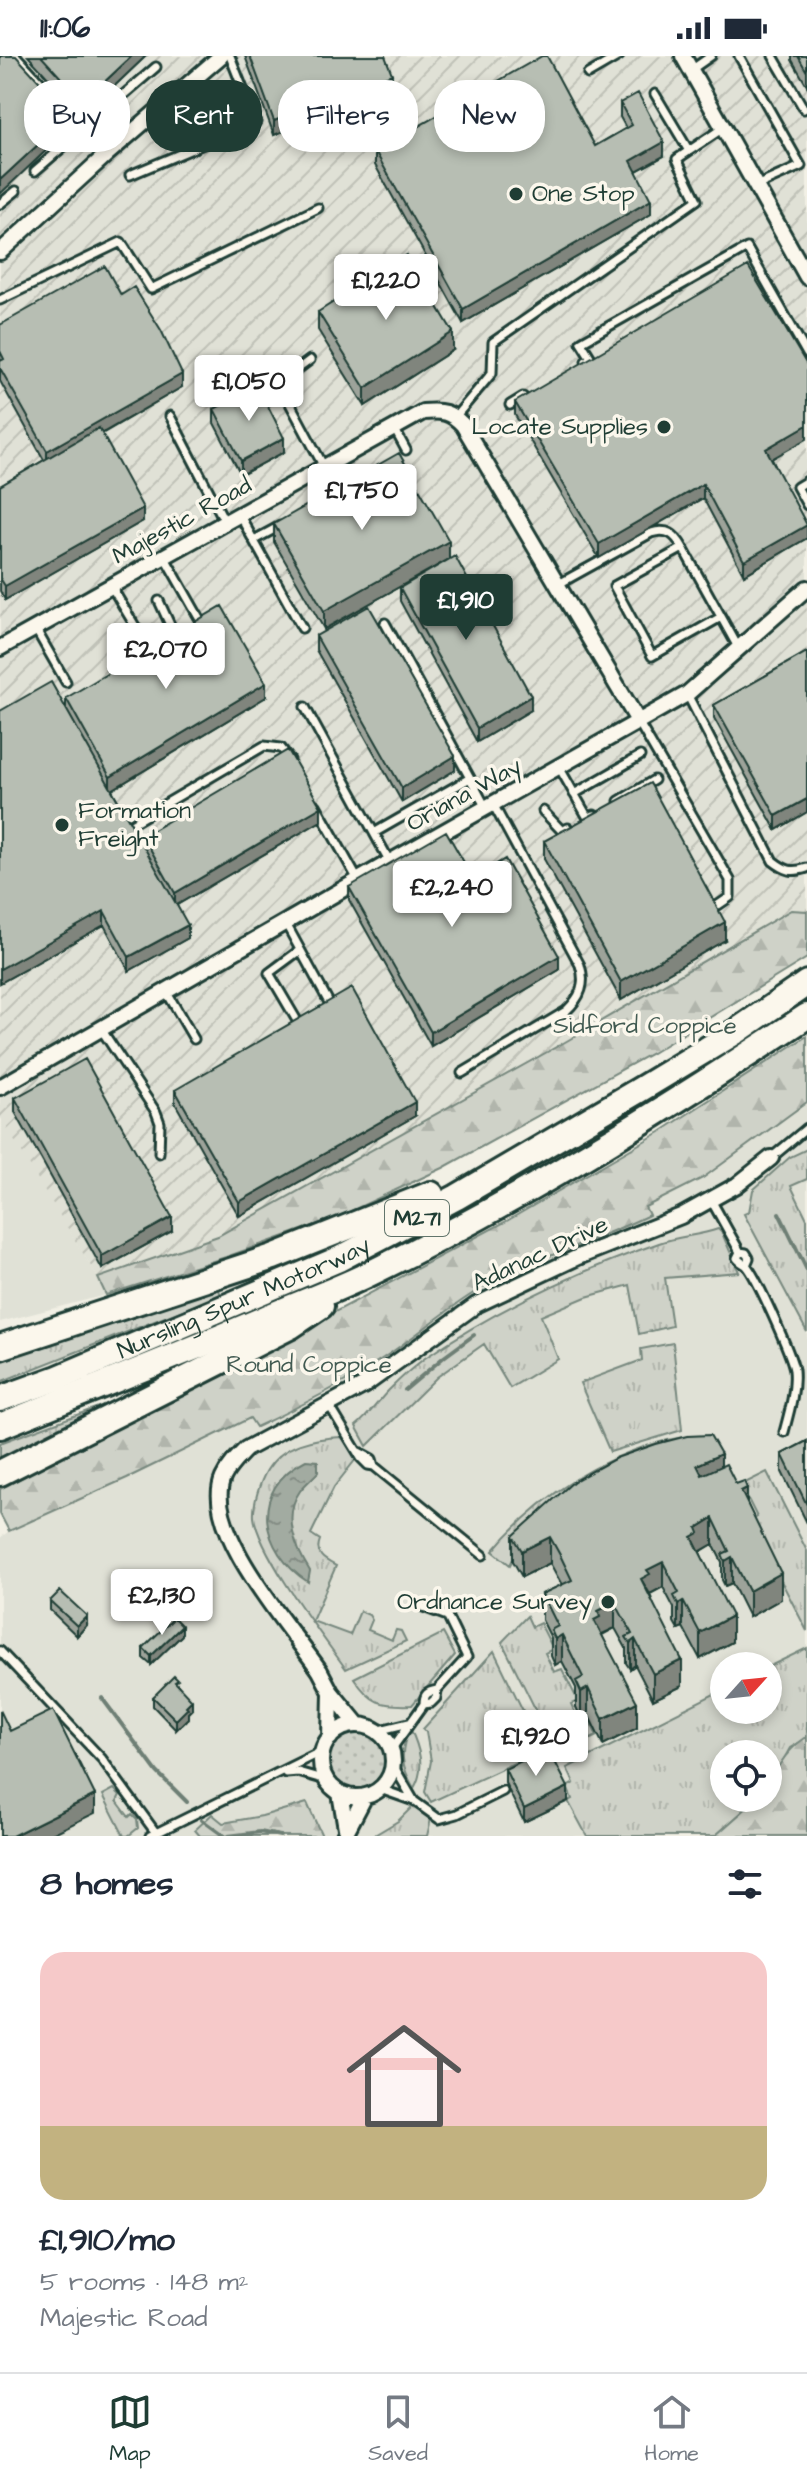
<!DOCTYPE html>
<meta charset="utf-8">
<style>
:root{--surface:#fff;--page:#f6f6f7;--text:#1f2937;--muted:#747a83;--line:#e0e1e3;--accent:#1f3d34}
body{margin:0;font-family:"Architects Daughter",sans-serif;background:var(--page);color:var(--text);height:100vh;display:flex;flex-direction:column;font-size:30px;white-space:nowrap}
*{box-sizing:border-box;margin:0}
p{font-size:26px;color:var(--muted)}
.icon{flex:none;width:44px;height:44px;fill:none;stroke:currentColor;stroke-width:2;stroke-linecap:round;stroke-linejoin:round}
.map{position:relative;height:1780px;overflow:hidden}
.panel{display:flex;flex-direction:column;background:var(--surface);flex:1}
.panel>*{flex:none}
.top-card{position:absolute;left:24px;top:24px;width:760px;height:72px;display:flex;gap:16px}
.needle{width:52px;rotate:63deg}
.buttons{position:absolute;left:710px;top:1596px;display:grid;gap:16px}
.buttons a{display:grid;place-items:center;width:72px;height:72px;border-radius:50%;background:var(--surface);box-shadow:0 4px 12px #0003;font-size:40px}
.price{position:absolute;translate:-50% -68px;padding:0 18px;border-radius:8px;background:#fff;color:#222;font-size:26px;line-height:52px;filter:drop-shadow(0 2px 4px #0008)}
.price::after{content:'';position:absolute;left:50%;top:48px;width:24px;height:18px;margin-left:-12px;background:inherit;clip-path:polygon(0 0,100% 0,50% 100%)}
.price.active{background:var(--accent);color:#fff}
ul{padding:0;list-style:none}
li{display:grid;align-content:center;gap:16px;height:424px;padding:0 40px}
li+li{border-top:2px solid var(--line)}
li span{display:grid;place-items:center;height:248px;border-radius:24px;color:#555}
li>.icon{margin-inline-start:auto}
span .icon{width:144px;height:144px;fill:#fffc;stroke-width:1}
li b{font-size:34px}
h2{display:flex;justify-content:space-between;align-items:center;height:96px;padding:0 40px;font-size:34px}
.pill{padding:0 28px;border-radius:32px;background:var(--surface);box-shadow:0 4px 12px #0003;font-size:28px;line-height:72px}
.pill.active{background:var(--accent);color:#fff}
.status{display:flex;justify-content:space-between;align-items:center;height:56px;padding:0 40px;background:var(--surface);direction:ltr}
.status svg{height:22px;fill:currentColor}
.tabs{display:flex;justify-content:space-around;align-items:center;height:112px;border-top:2px solid var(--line);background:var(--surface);font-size:22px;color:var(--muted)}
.tabs a{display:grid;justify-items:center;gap:4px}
.tabs .active{color:var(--accent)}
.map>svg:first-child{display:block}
.built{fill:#e0e1d6;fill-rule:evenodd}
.industrial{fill:url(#industrial-furrows)}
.grass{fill:url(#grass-tufts);stroke:#77887e;stroke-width:2}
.forest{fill:url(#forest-firs);stroke:#77887e;stroke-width:2}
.park{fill:url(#park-dots);stroke:#77887e;stroke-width:2}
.water{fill:url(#water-ripples);stroke:#6e7f75;stroke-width:2}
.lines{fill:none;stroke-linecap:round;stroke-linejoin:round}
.stream{stroke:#6e7f75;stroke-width:4}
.service-casing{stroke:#1f3d34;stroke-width:13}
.minor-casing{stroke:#1f3d34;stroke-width:20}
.motorway-casing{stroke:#1f3d34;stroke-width:30}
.service{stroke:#fbf7ec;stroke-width:7}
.minor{stroke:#fbf7ec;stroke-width:14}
.motorway{stroke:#fbf7ec;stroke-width:24}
.wall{fill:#9da39a;stroke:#1f3d34;stroke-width:2}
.shaded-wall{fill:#80857d;stroke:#1f3d34;stroke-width:2}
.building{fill:#b7beb3;stroke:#1f3d34;stroke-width:2}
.poi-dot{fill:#1f3d34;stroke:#fbf7ec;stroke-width:3}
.labels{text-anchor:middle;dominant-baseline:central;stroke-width:7;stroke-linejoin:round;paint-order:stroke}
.shield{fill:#fbf7ec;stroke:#61756b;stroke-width:2}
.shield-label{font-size:22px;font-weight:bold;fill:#1f3d34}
.poi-label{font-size:24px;fill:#1f3d34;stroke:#fbf7ec;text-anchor:start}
.street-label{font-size:24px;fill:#1f3d34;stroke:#fbf7ec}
.park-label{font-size:24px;fill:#425b52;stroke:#fbf7ec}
</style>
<div class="status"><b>11:06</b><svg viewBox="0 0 49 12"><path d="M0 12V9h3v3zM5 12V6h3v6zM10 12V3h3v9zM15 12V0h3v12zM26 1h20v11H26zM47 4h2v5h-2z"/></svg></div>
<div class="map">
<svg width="807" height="1780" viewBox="0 0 807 1780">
<defs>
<pattern id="industrial-furrows" width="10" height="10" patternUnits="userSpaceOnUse" patternTransform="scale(2)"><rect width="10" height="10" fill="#e0e1d6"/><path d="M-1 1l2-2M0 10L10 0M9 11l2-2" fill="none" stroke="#c0c2b8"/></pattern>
<pattern id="grass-tufts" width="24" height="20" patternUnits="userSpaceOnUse" patternTransform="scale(2)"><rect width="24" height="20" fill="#cfd2c8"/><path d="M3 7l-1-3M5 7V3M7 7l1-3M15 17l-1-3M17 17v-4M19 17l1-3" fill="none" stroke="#b1b5ac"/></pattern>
<pattern id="forest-firs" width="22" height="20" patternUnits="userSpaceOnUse" patternTransform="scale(2)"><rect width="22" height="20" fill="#cfd2c8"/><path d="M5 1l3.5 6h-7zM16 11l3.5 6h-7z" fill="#b1b5ac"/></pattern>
<pattern id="park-dots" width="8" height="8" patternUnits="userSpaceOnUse" patternTransform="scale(2)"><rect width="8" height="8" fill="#cfd2c8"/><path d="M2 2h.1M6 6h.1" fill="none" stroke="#b1b5ac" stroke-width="1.8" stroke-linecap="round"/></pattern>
<pattern id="water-ripples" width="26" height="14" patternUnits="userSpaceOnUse" patternTransform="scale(2)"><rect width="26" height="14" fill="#a2aba1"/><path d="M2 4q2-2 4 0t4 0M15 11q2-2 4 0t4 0" fill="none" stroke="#838c84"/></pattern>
</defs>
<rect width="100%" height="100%" fill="#f2f0e5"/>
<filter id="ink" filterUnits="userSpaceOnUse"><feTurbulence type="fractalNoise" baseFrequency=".0125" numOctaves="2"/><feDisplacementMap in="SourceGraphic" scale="16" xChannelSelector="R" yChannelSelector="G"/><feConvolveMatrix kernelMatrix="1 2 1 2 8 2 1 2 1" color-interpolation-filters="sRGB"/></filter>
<g filter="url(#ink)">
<path class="built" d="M807 1046V1682L790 1692 768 1732V1698H724V1742H758L715 1780H0V1482L9 1475 127 1422 251 1362 257 1371 325 1339 384 1302 403 1286 480 1233 565 1192 648 1160 644 1152 703 1122ZM724 1610H768V1654H724Z
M2 1060 98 1222 106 1239 0 1266Z"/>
<path class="industrial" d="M0 0H807V855L791 854 565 986 218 1181 98 1222 0 1061Z"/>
<path class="grass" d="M807 1093V1123L791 1130 807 1163V1276L744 1158 749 1156 753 1134 790 1101Z
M718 1173 722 1177 739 1216 665 1222 672 1270 639 1278 630 1229 586 1241 541 1260 558 1303 510 1332 484 1288 437 1321 367 1390 356 1370C369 1360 377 1346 389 1334 400 1323 413 1311 425 1302 498 1252 576 1216 659 1187 679 1180 699 1180 718 1173Z
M218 1231 221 1239 0 1326V1301Z
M673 1287 682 1374 610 1396 580 1327 642 1304 641 1293Z
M123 1342 0 1404V1387Z
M342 1381 356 1403 334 1431 311 1478 320 1484C314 1499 325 1504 336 1510L312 1565 350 1579 360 1555 369 1559 372 1564 368 1574 392 1584 396 1574 401 1575 406 1585 346 1613C323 1581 259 1498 254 1461 253 1447 260 1426 267 1414 283 1388 313 1382 342 1381Z
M683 1381V1385L514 1501 510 1509 493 1495C540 1439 609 1394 683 1381Z
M767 1416 807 1495V1575L750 1465 757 1461 748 1443 742 1446 735 1432Z
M527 1560 532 1571 540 1567 553 1593 545 1597 554 1616 562 1613 578 1645 571 1648 580 1667 589 1663 597 1680 558 1699 502 1586Z
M443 1577 455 1599 412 1649C381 1650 371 1648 354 1622Z
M807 1592V1682L790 1692 768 1732V1698H724V1742H758L715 1780H587L568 1745 572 1743 567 1731 574 1727 567 1712 724 1633V1654H768V1611Z
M494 1595 542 1694 431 1746 425 1736 431 1705 426 1676 423 1673Z
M410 1672C419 1691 426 1712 414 1732 401 1711 399 1695 410 1672Z
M114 1733 120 1739 117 1745 129 1761 132 1758 137 1763 138 1772 128 1780H124L103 1739Z
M414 1749 431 1763 427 1780H373L398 1765Z"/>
<path class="forest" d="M791 854 807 855V902L652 997 443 1112 338 1161 226 1201 106 1239 98 1222 218 1180 565 986Z
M807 980V1046L703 1122 645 1151 649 1159C593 1186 534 1202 480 1233 445 1254 414 1282 380 1304 340 1330 299 1351 256 1371L250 1362 127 1422 9 1475 0 1458V1433L505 1166 660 1076Z
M805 1682H807V1780H715L758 1742H768C768 1720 787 1694 805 1682Z
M307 1747 322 1780H200L195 1774 212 1758 223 1767 262 1760Z"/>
<path class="park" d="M327 1705a30 30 0 1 1 60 0a30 30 0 1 1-60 0Z"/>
<path class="water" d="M306 1404 318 1405V1416C313 1422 305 1428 300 1435 282 1460 296 1493 310 1515L308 1526C260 1495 248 1433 306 1404Z"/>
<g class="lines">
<path class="stream" d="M779 1157 807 1214
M405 1334 444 1301 474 1279
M102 1642 157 1716 187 1746
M202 1764 224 1780
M228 1780 260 1776 280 1780"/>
<g class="service-casing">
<path id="service" d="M16 0 107 98
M739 0 801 110 756 130
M773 0 804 53
M691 14 711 0
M588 18 619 0
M655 38 689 95
M35 115 156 11
M130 119 256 66 230 0
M0 148 16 135
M0 244 121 186 151 233 318 152
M310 304 279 327 324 411
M586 305 591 302 581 286 747 192 807 298
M510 349 523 341
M170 360 225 466
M455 361 492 317 493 286 697 144 677 103 723 72
M394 372 406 394
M807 425 797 431 807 449
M239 458 302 572
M254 484 280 470
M164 500 202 567
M557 529 651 477C668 472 675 478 683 492
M111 530 144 585 171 571 159 545
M721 561 652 600 614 530 683 492 739 593
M385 567 470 722
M35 572 66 626
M687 638 773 805C786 815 792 817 807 812
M305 651 374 777
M639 667 730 824V841L711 854
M559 711 588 762 594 759
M574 738 640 700
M619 745 654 724
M316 749 358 824
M543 755 562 775 568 772
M131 768 264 690 281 692 290 704
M390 806 374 777 470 722 486 752
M285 866 332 952
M166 935 194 983
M299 968 269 917 300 894
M101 973 156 1056 160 1067 159 1097
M462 1017 566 955C581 941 586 928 580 909L493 748
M771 1102 807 1072
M711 1144 740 1196 746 1197 749 1202 746 1209
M740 1196 737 1202C739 1205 743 1207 746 1209 756 1219 792 1300 794 1314 796 1334 789 1357 784 1376
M329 1349 361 1402 368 1409 374 1410 483 1499
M359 1396 372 1403 374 1410
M423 1551 447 1560 467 1601 437 1634 436 1642 431 1647 424 1648
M0 1595 102 1703 156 1777
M376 1675 409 1667
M391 1694 424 1648C424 1638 427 1636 437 1634
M393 1709 414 1745 439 1763 457 1758 503 1735
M286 1717 298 1716 326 1724
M380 1733 414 1745
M150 1780 322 1695"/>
</g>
<g class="minor-casing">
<path id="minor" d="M683 0 807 221
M0 196 107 98 221 0
M0 592 423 356C441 354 451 356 463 369L638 665
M0 1031 390 806 687 638 807 532
M358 1669 331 1636 320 1615C292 1574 201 1472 223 1422 228 1411 237 1402 246 1393L365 1329 476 1249 578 1201 681 1160 737 1129 771 1102
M321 1705a36 36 0 1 1 72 0a36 36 0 1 1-72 0Z
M330 1682 331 1636
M340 1737 346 1772
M344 1780 365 1740"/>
</g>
<g class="motorway-casing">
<g id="motorway">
<path d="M0 1291 273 1201 431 1138"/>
<path id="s1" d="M0 1343 58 1322 339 1203 457 1141 641 1033 737 975 807 927"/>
<path d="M0 1370C88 1335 176 1300 263 1263 300 1247 339 1233 375 1215 525 1142 667 1052 807 960"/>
<path d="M0 1417 291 1270 321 1250"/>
</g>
</g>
<use href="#service" class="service"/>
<use href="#minor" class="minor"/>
<use href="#motorway" class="motorway"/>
</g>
<path class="wall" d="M28 0H146L83 60Z
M245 0H385L392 31 274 79Z
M792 0H807V30L792 4Z
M620 47 664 100 636 115 651 158 463 267 375 109V95L595 90 626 72 620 61Z
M121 239 182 331 102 378 143 465 5 544 0 535V430L44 404 0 325V269Z
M318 256 453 294 365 350 318 274Z
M515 346 772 403 807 482 744 519 703 442 599 502 515 359Z
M214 353 284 396 241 419 214 367Z
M274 468 449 503 324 573 274 486Z
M400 532 531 654 477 686 400 545Z
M316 580 455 714 402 746 316 594Z
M807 596V756L776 774 714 662V649Z
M266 641 112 734 143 789V780L321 765 177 849 188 882 129 915 104 869 0 927V655L66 652V642Z
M544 785 725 884 621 944 544 803Z
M473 822 559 914 431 990 349 844V831Z
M175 1034 415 1060 239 1160 175 1047Z
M15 1042 172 1175 102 1213 15 1056Z
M807 1385V1467L782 1416V1398Z
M721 1410 747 1447 781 1543 749 1561 732 1527 725 1530 722 1524V1506L713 1488 700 1496 732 1586 700 1603 683 1571 678 1573 674 1566V1552L663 1531 650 1538 682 1630 653 1644 635 1609 630 1613 626 1607V1592L615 1572 602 1579 637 1672 603 1689 588 1658 581 1662 576 1651V1632L562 1605 555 1609 551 1600V1582L542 1564V1538L562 1529 550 1507 522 1521 513 1505V1480Z
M50 1545 87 1569 77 1580 50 1554Z
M182 1579 151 1609 143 1602V1592Z
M178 1629 192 1653 188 1657V1662L176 1674 153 1650V1641Z
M505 1713 568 1745 524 1766 505 1727Z"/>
<path class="shaded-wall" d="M132 0H146L83 60V46Z
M392 18V31L274 79V65Z
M70 59V72L0 138V124Z
M664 86V100L631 118V105Z
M651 144V158L463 267V253Z
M453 276V294L365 350V332Z
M182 318V331L47 409V395Z
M807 369V383L766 406V393Z
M284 382V396L241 419V405Z
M703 428V442L599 502V488Z
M143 452V465L5 544V530Z
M807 469V482L744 519V505Z
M449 485V503L324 573V555Z
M266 627V641L110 735V721Z
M531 640V654L477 686V672Z
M455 700V714L402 746V732Z
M807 743V756L776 774V760Z
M321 751V765L175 850V837Z
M104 855V869L0 927V913Z
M725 866V884L621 944V926Z
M188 869V882L129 915V901Z
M559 900V914L431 990V976Z
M415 1046V1060L239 1160V1146Z
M172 1161V1175L102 1213V1200Z
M721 1398V1424L697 1435V1409Z
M747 1432V1457L741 1435Z
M713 1462V1488L699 1496 692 1481 697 1472Z
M550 1481V1507L522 1521V1495Z
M732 1501V1527L725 1530V1505Z
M663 1506V1531L650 1538 641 1523 647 1514Z
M781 1517V1543L749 1561V1535Z
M683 1545V1571L678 1573V1548Z
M615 1546V1572L600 1579 594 1564 598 1555Z
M87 1560V1569L77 1580V1570Z
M732 1560V1586L700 1603V1577Z
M182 1570V1579L151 1609V1600Z
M562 1579V1605L555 1609V1583Z
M635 1583V1609L630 1613V1587Z
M682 1604V1630L653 1644V1618Z
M588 1632V1658L581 1662V1636Z
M192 1644V1653L188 1657V1662L176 1674V1664L186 1650Z
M637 1646V1672L603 1689V1663Z
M568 1731V1745L524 1766V1753Z
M95 1739V1757L48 1780H12Z"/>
<path class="building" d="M0 0H16L70 59 0 124Z
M41 0H132L83 46Z
M250 0H385L392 18 274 65Z
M542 0H547L595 90 632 69 620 47 638 37 664 86 631 105 651 144 463 253 375 95Z
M798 0H807V16Z
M407 199 453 276 365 332 318 256Z
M105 210 121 239 134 231 161 274 182 318 47 395 0 312V305L4 303 0 295V269Z
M748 210 807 309V369L766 393 807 469 744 505 703 428 599 488 515 346Z
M258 330 284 382 241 405 214 353Z
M99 372 143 452 5 530 0 522V430Z
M399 397 449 485 324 555 274 468Z
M455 500 531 640 477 672 400 532Z
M222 550 266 627 110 721 66 642Z
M369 550 455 700 402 732 316 580Z
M807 596V743L776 760 714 649Z
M51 626 188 869 129 901 104 855 0 913V655Z
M288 694 321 751 175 837 143 780Z
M650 727 725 866 621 926 544 785Z
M446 775 473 822 505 803 559 900 431 976 349 831Z
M352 932 415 1046 239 1146 175 1034Z
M85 1003 172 1161 102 1200 15 1042Z
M710 1379 721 1398 697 1409 702 1419 726 1408 736 1428 744 1425 747 1432 741 1435 781 1517 749 1535 732 1501 725 1505 722 1498 729 1495 713 1462 697 1472 699 1477 692 1481 732 1560 700 1577 683 1545 678 1548 674 1540 679 1537 663 1506 647 1514 650 1518 641 1523 682 1604 653 1618 635 1583 630 1587 626 1581 632 1578 615 1546 598 1555 600 1561 594 1564 637 1646 603 1663 588 1632 581 1636 576 1625 583 1621 562 1579 555 1583 551 1574 558 1570 542 1538 572 1524 560 1499 550 1481 522 1495 513 1480 574 1425 616 1402 656 1388 687 1380Z
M807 1385V1449L782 1398Z
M60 1535 87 1560 77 1570 50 1545Z
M174 1562 182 1570 151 1600 143 1592Z
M174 1620 178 1624 175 1626 192 1644 186 1650 188 1652 176 1664 153 1641Z
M0 1654 10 1675 53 1654 95 1739 12 1780H0Z
M548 1692 568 1731 524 1753 505 1713Z"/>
</g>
<g class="poi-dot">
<circle cx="516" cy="138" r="8"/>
<circle cx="664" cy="371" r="8"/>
<circle cx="62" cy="769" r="8"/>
<circle cx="608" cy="1546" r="8"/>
</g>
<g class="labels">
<rect class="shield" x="385" y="1144" width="64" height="36" rx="6"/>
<g class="shield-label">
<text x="417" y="1162">M271</text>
</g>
<g class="poi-label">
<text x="532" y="138">One Stop</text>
<text x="648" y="371" text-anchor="end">Locate Supplies</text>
<text x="78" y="755">Formation<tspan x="78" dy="28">Freight</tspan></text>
<text x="592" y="1546" text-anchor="end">Ordnance Survey</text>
</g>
<g class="street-label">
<text transform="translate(182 465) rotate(-29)">Majestic Road</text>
<text transform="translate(464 739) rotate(-29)">Oriana Way</text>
<text transform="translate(540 1198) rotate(-25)">Adanac Drive</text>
<text stroke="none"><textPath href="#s1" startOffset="264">Nursling Spur Motorway</textPath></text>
</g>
<g class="park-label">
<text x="645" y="970">Sidford Coppice</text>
<text x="309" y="1309">Round Coppice</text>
</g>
</g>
</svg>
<div class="buttons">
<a><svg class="needle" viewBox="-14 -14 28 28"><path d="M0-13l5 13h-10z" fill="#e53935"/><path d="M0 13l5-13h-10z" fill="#747a83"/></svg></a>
<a><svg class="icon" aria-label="locate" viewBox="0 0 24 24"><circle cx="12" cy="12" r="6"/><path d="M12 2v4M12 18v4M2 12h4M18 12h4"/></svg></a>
</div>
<b class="price" style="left:386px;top:266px">£1,220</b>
<b class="price" style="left:249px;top:367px">£1,050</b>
<b class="price" style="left:362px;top:476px">£1,750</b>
<b class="price active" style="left:466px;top:586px">£1,910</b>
<b class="price" style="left:166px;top:635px">£2,070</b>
<b class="price" style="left:452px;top:873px">£2,240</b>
<b class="price" style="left:162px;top:1581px">£2,130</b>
<b class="price" style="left:536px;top:1722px">£1,920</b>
<div class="top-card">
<a class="pill">Buy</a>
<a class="pill active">Rent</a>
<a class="pill">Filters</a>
<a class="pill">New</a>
</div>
</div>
<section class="panel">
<h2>8 homes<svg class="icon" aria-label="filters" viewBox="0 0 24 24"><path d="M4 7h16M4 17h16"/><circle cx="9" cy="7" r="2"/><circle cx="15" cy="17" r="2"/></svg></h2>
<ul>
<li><span style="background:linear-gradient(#f6c9c9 70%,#c2b280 0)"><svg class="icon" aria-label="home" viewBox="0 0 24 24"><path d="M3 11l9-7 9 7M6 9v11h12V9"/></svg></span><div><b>£1,910/mo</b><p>5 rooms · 148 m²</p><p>Majestic Road</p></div></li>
</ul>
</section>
<nav class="tabs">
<a class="active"><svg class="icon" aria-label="map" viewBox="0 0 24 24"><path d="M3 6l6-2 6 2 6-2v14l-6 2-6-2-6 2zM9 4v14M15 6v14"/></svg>Map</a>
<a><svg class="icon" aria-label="saved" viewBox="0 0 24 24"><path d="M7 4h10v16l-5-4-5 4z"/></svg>Saved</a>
<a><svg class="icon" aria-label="home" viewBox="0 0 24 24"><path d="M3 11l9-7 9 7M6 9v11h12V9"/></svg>Home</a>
</nav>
